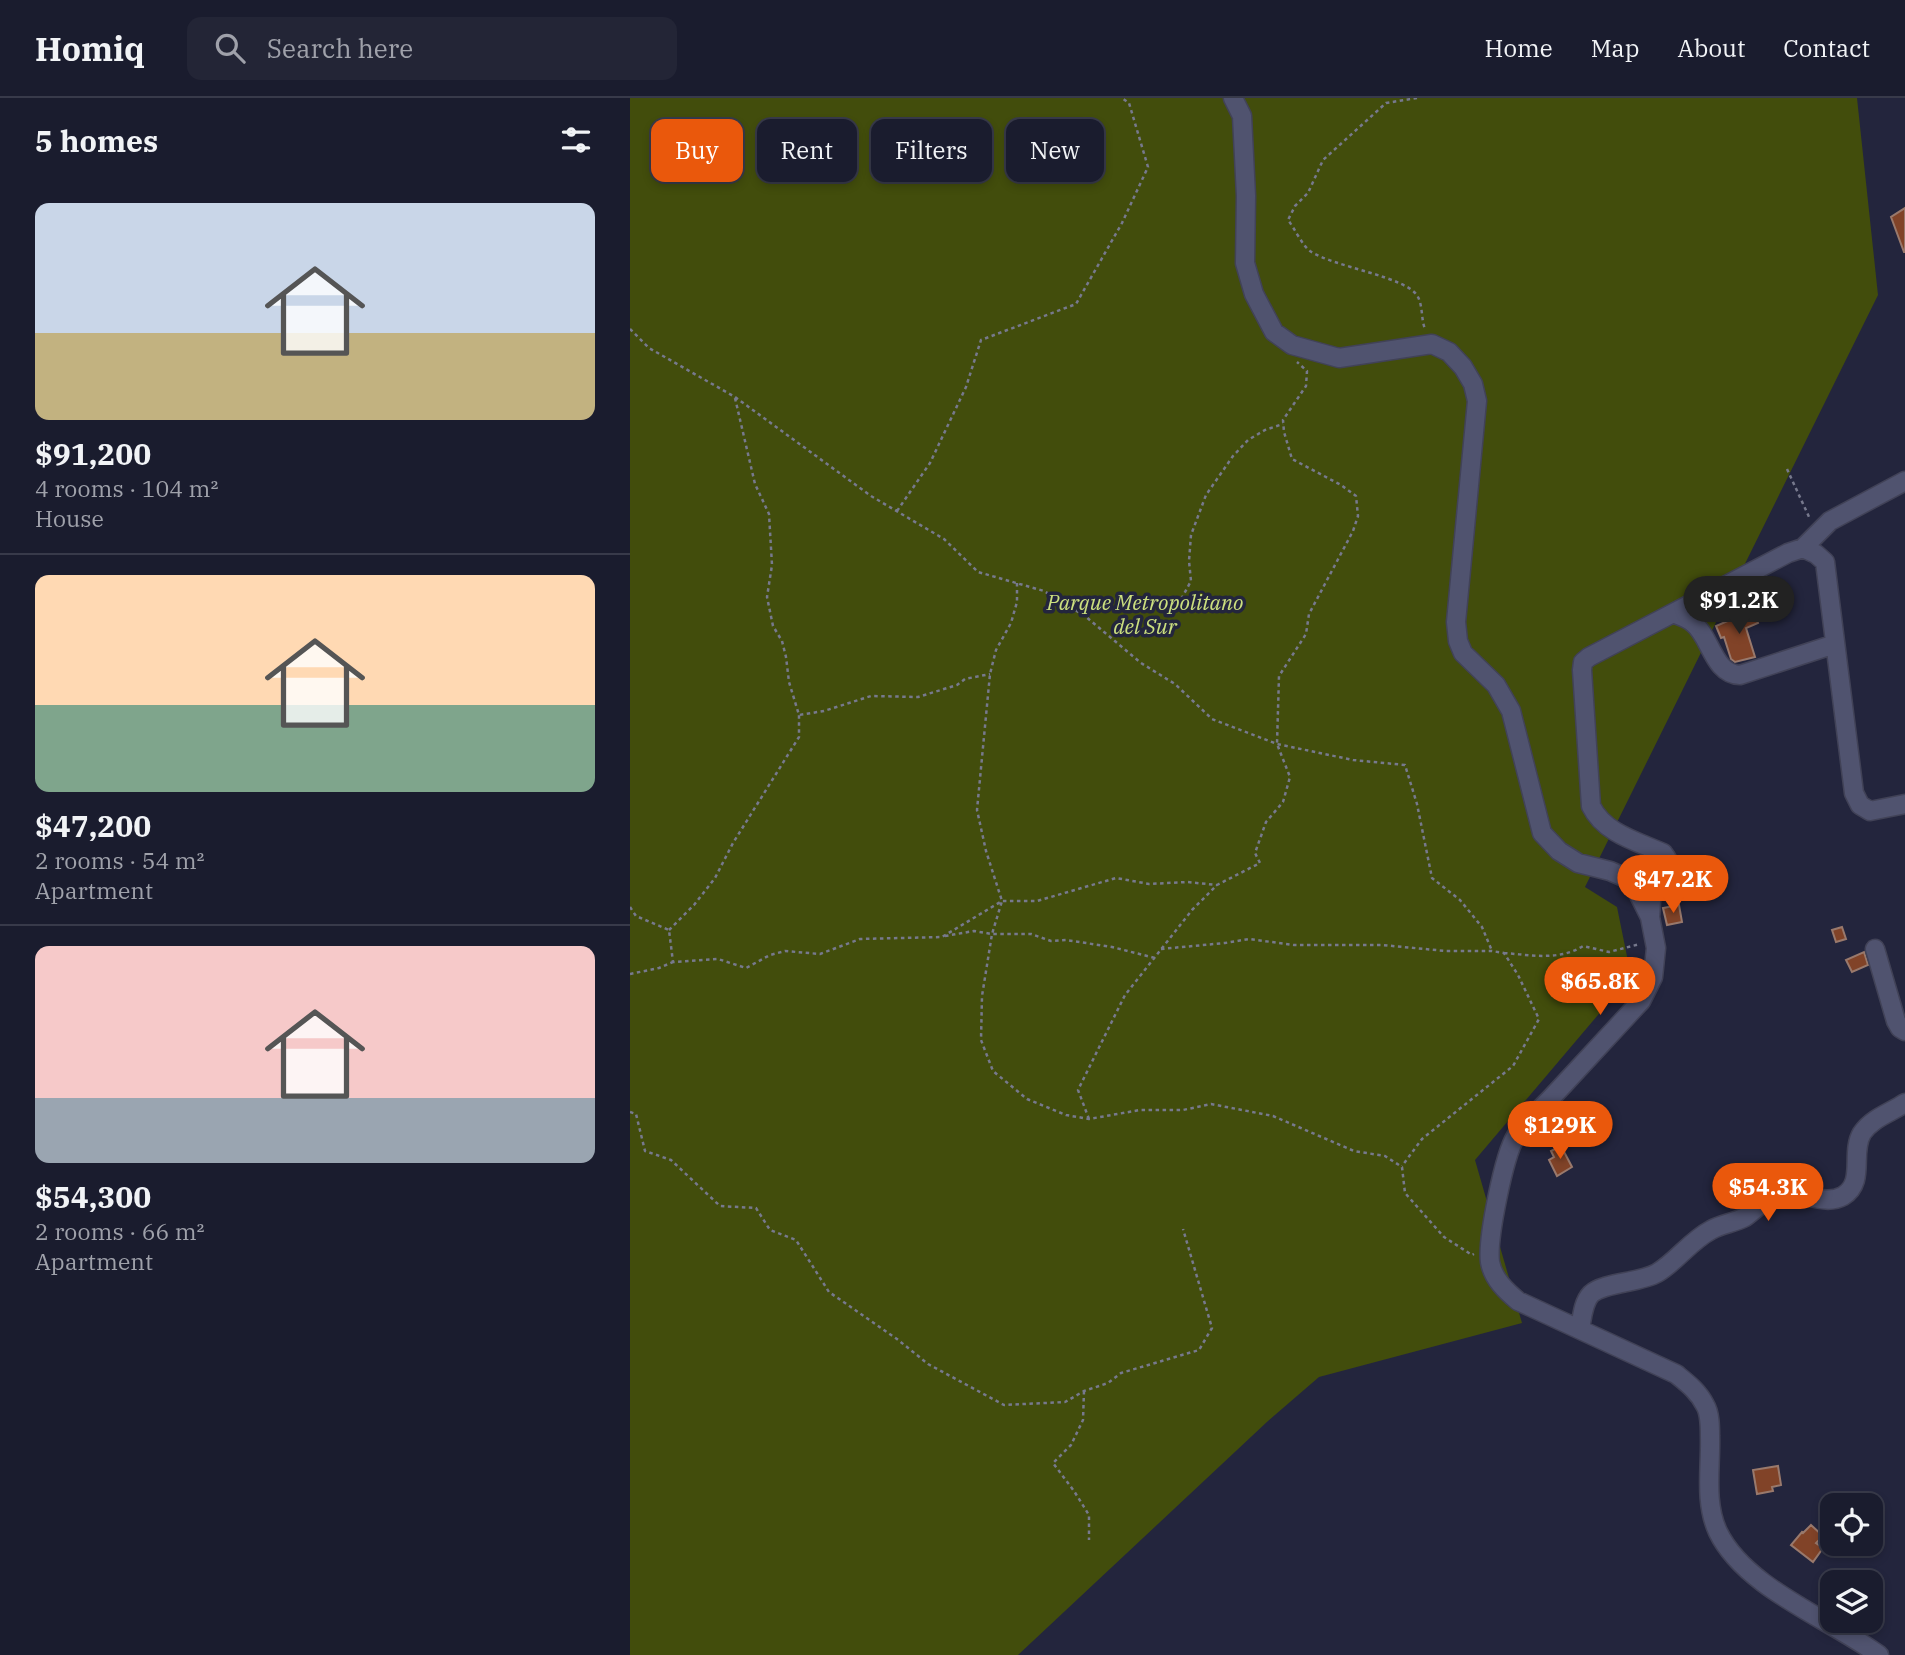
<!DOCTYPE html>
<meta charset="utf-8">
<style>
:root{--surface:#1a1c2e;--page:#232536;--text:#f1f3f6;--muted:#9fa1aa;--line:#383a4a;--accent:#ea580c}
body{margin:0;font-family:"IBM Plex Serif",serif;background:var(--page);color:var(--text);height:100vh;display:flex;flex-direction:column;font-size:26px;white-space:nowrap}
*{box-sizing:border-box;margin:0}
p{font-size:23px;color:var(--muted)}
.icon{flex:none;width:38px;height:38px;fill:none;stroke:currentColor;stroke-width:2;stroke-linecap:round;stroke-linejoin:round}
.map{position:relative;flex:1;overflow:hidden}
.details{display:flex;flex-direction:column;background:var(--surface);width:630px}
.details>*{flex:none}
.top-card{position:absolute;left:21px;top:21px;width:665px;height:63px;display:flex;gap:14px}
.buttons{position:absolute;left:1190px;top:1395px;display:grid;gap:14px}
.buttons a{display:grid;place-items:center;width:63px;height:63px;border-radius:14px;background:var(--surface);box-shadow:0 4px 10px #0003,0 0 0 2px var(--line);font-size:35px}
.price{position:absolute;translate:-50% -60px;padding:0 16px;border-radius:24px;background:var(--accent);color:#fff;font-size:23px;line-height:46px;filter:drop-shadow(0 2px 4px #0008)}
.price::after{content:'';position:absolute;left:50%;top:42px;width:21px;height:16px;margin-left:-10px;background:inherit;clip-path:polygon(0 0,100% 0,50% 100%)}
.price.selected{background:#222;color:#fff}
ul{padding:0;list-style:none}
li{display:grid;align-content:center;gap:14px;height:371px;padding:0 35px}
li+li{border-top:2px solid var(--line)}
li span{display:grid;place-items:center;height:217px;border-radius:14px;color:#555}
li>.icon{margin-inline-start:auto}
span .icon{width:126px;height:126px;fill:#fffc;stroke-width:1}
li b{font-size:30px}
h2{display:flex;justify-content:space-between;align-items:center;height:84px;padding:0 35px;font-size:30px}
.pill{padding:0 24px;border-radius:14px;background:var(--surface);box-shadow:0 4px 10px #0003,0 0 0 2px var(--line);font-size:24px;line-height:63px}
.pill.selected{background:var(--accent);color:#fff}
header{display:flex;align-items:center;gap:42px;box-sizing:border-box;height:98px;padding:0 35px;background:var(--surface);border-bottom:2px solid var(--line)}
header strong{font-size:33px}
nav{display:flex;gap:38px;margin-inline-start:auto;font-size:24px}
.search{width:490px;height:63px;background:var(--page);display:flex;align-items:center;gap:18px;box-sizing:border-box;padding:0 24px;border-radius:14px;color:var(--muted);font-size:26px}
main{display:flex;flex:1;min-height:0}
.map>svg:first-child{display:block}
.green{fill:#424d0c}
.building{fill:#814328;stroke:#99796c;stroke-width:2}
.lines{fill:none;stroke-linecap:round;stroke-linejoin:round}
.minor-casing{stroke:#414257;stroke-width:21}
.path{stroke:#77798d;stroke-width:2.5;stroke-dasharray:3.5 3.5;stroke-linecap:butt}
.minor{stroke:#50536f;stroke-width:18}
.labels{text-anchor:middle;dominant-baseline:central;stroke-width:7;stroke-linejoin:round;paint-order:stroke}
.park-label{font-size:21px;font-style:italic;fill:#cce07f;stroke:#23253d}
</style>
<header>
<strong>Homiq</strong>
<div class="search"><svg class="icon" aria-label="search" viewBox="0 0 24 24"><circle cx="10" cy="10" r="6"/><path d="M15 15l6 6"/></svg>Search here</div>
<nav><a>Home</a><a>Map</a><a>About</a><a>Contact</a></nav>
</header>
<main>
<section class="details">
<h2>5 homes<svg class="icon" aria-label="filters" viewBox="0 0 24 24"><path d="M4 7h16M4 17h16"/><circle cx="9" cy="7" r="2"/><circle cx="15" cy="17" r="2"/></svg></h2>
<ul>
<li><span style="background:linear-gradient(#c9d6e8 60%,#c2b280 0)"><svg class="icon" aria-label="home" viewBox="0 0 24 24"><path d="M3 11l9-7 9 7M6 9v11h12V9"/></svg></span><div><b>$91,200</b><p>4 rooms · 104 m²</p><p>House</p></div></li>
<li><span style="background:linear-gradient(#ffd9b3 60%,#7fa58c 0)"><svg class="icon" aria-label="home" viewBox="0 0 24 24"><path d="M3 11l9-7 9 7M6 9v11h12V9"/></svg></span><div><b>$47,200</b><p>2 rooms · 54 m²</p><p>Apartment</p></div></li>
<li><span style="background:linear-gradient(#f6c9c9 70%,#9aa5b1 0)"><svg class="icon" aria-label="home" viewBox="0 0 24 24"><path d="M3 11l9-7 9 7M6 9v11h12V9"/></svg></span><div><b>$54,300</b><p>2 rooms · 66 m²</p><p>Apartment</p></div></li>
</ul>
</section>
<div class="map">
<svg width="1275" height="1557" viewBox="0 0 1275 1557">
<rect width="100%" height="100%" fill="#23253d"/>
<path class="green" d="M0 0H1227L1248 197 955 789 987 809 1001 878 845 1062 892 1225 689 1279 638 1323 388 1557H0Z"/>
<path class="building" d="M1275 110V154H1274L1261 119Z
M1123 512 1128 525 1116 530 1125 559 1105 564 1101 561 1094 539 1091 540 1086 528Z
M1049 807 1052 824 1037 827 1033 810Z
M1212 829 1216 841 1206 844 1202 832Z
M1234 854 1238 867 1222 874 1216 862Z
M931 1048 942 1069 927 1078 919 1062 924 1059 921 1053Z
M1148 1368 1151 1387 1142 1389 1143 1393 1127 1396 1123 1372Z
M1181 1427 1193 1438 1186 1445 1193 1450 1183 1464 1161 1447 1172 1434 1173 1435Z"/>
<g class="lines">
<g class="minor-casing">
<path id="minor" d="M603 0 612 18 616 98 615 165 624 196 644 234 662 247 709 260 802 246 819 254 833 269 843 286 847 303 826 524 828 543 833 555 866 587 881 613 912 735 929 753 948 765 980 773 994 779 1005 789 1020 819 1026 850 1023 879 1011 903C981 935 952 967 923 998 911 1011 895 1024 886 1038 874 1057 857 1141 860 1164 863 1181 876 1193 888 1203L1046 1276C1057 1285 1068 1293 1075 1307 1080 1315 1080 1329 1080 1338 1081 1370 1074 1404 1088 1434 1115 1490 1200 1521 1249 1557
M1173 450 1200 423 1275 383
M1043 515C1049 518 1058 520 1063 525 1081 539 1083 576 1110 577L1205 546
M1020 819C1021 812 1020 801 1023 795 1032 777 1050 777 1033 755 1006 743 974 735 961 708L952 572 953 564 959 559 1158 455 1173 450 1186 456 1195 464 1224 695 1230 707 1240 713 1275 706
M1245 851 1266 923 1270 930 1275 933
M950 1231C952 1220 953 1204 961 1196 974 1184 1010 1185 1027 1175 1046 1164 1060 1143 1081 1132 1091 1126 1104 1125 1115 1119 1126 1111 1137 1099 1150 1096 1171 1091 1193 1109 1213 1098 1236 1084 1220 1055 1232 1035 1242 1020 1260 1015 1275 1005"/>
</g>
<path class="path" d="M787 0 756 5 693 62 678 95 665 108 658 122C665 131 672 147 680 153 703 169 779 179 788 199 793 209 791 221 795 231
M0 231 19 250 105 299 241 398 314 441 348 474 414 493 455 518 511 565 545 586 582 621 647 646 723 662 775 667 787 706 802 780 830 802 852 829 862 853
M105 300 125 386 139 416 142 467 137 499 143 528 152 543 156 559 159 584 169 617 194 613 241 598 288 599 327 587 335 581 360 576
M1157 371 1180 421
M267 413 300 365 336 289 351 242 446 206 492 125 518 69 499 5 492 0
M387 485V504L381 525 366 552 360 576 347 712 356 753 372 803 362 836 352 898 351 942 363 973 397 1001 436 1017 459 1021 510 1012H553L581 1006 643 1018 724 1053 755 1058 772 1069 775 1095 814 1139 842 1157 844 1156
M548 507 561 483 559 463 561 437 576 397 603 358 618 342 635 332 653 326
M0 809 6 818 39 832 43 864 88 861 116 870 140 857 155 853 190 856 230 841 312 839 372 803H407L486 780 519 786 557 784 587 787
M39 832 64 807 85 780 103 745 169 639V617
M315 838 344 833 362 836H401L421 843 436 842 482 849 525 860
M531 851 595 845 619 841 664 847H752L816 853H862L874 855 888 877 909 921 883 968 792 1041 772 1068
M874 855C901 857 929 863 953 848L979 854 1010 846
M0 876 29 870 43 864
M0 1014 6 1016 15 1053 41 1062 90 1108 126 1110 140 1132 166 1142 199 1194 267 1241 298 1266 374 1307 435 1304 454 1293 478 1285 491 1275 569 1252 582 1230 553 1131
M459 1021 448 992 495 897 562 812 587 787 630 765 625 755 636 724 653 704 660 679 647 646 649 578 676 536 679 516 723 433 728 418 726 398 711 387 662 361 654 334 653 322 676 288 677 273 667 264
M454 1293 453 1322 441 1347 423 1365 444 1393 459 1417V1442"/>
<use href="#minor" class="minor"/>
</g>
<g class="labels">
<g class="park-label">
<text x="515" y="504">Parque Metropolitano<tspan x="515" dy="24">del Sur</tspan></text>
</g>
</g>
</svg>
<div class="buttons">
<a><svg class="icon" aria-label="locate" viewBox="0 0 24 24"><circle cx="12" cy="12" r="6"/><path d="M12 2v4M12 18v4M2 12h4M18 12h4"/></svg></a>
<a><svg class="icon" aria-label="layers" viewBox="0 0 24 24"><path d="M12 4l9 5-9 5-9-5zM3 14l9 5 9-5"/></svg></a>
</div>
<b class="price selected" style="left:1109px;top:538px">$91.2K</b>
<b class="price" style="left:1043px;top:817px">$47.2K</b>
<b class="price" style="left:970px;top:919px">$65.8K</b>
<b class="price" style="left:930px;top:1063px">$129K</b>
<b class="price" style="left:1138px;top:1125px">$54.3K</b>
<div class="top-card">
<a class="pill selected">Buy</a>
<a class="pill">Rent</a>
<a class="pill">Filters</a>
<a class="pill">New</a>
</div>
</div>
</main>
